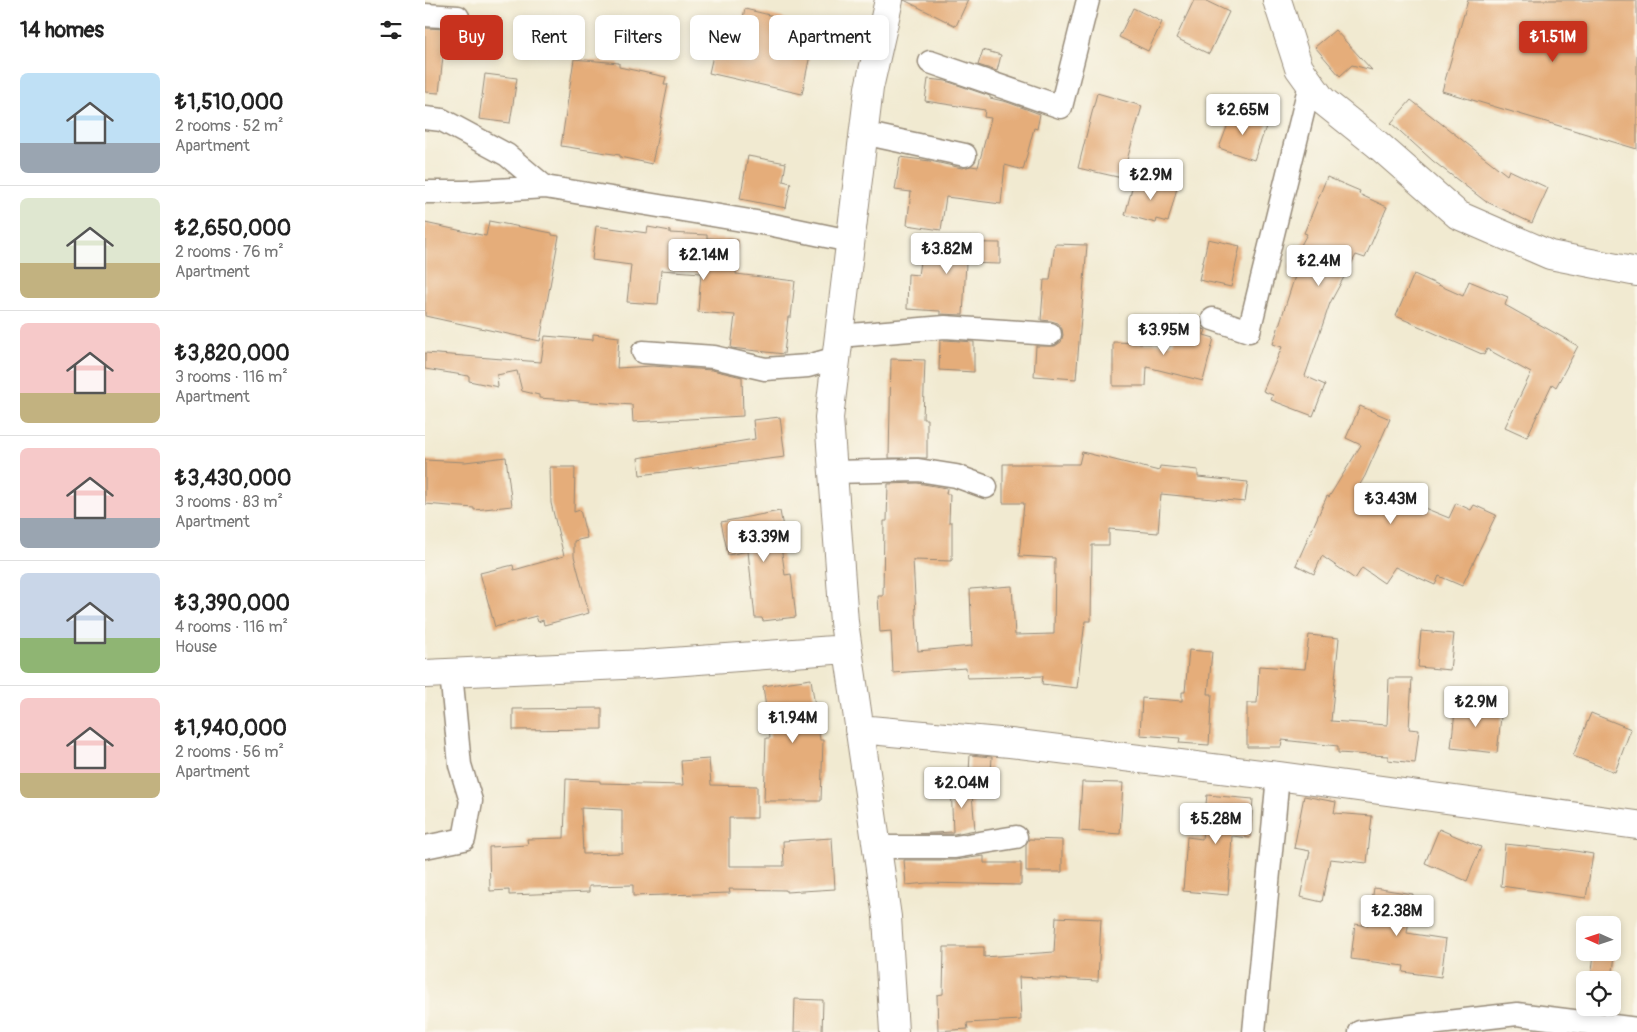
<!DOCTYPE html>
<meta charset="utf-8">
<style>
:root{--surface:#fff;--page:#f6f6f6;--text:#222;--muted:#767676;--line:#e0e0e0;--accent:#c8321e}
body{margin:0;font-family:Pangolin,sans-serif;background:var(--page);color:var(--text);height:100vh;display:flex;flex-direction:column;font-size:19px;white-space:nowrap}
*{box-sizing:border-box;margin:0}
p{font-size:16px;color:var(--muted)}
.icon{flex:none;width:28px;height:28px;fill:none;stroke:currentColor;stroke-width:2;stroke-linecap:round;stroke-linejoin:round}
.map{position:relative;flex:1;overflow:hidden}
.side{display:flex;flex-direction:column;background:var(--surface);width:425px}
.side>*{flex:none}
.banner{position:absolute;left:15px;top:15px;width:475px;height:45px;display:flex;gap:10px}
.needle{width:32px;rotate:273deg}
.controls{position:absolute;left:1151px;top:916px;display:grid;gap:10px}
.controls a{display:grid;place-items:center;width:45px;height:45px;border-radius:8px;background:var(--surface);box-shadow:0 2px 8px #0003;font-size:25px}
.price{position:absolute;translate:-50% -42px;padding:0 11px;border-radius:5px;background:#fff;color:#222;font-size:16px;line-height:32px;filter:drop-shadow(0 1px 2px #0008)}
.price::after{content:'';position:absolute;left:50%;top:30px;width:15px;height:11px;margin-left:-8px;background:inherit;clip-path:polygon(0 0,100% 0,50% 100%)}
.price.selected{background:var(--accent);color:#fff}
ul{padding:0;list-style:none}
li{display:flex;align-items:center;gap:15px;height:125px;padding:0 20px}
li+li{border-top:1px solid var(--line)}
li span{display:grid;place-items:center;flex:none;width:140px;height:100px;border-radius:8px;color:#555}
li>.icon{margin-inline-start:auto}
span .icon{width:60px;height:60px;fill:#fffc;stroke-width:1}
li b{font-size:21px}
h2{display:flex;justify-content:space-between;align-items:center;height:60px;padding:0 20px;font-size:21px}
.pill{padding:0 18px;border-radius:8px;background:var(--surface);box-shadow:0 2px 8px #0003;font-size:18px;line-height:45px}
.pill.selected{background:var(--accent);color:#fff}
main{display:flex;flex:1;min-height:0}
.map>svg:first-child{display:block}
.building{fill:#e5ad7a;fill-rule:evenodd}
.lines{fill:none;stroke-linecap:round;stroke-linejoin:round}
.street-casing{stroke:#968a78;stroke-width:25}
.secondary-casing{stroke:#968a78;stroke-width:30}
.street{stroke:#fff;stroke-width:22}
.secondary{stroke:#fff;stroke-width:28}
</style>
<main>
<section class="side">
<h2>14 homes<svg class="icon" aria-label="filters" viewBox="0 0 24 24"><path d="M4 7h16M4 17h16"/><circle cx="9" cy="7" r="2"/><circle cx="15" cy="17" r="2"/></svg></h2>
<ul>
<li><span style="background:linear-gradient(#bfe0f5 70%,#9aa5b1 0)"><svg class="icon" aria-label="home" viewBox="0 0 24 24"><path d="M3 11l9-7 9 7M6 9v11h12V9"/></svg></span><div><b>₺1,510,000</b><p>2 rooms · 52 m²</p><p>Apartment</p></div></li>
<li><span style="background:linear-gradient(#dfe7d0 65%,#c2b280 0)"><svg class="icon" aria-label="home" viewBox="0 0 24 24"><path d="M3 11l9-7 9 7M6 9v11h12V9"/></svg></span><div><b>₺2,650,000</b><p>2 rooms · 76 m²</p><p>Apartment</p></div></li>
<li><span style="background:linear-gradient(#f6c9c9 70%,#c2b280 0)"><svg class="icon" aria-label="home" viewBox="0 0 24 24"><path d="M3 11l9-7 9 7M6 9v11h12V9"/></svg></span><div><b>₺3,820,000</b><p>3 rooms · 116 m²</p><p>Apartment</p></div></li>
<li><span style="background:linear-gradient(#f6c9c9 70%,#9aa5b1 0)"><svg class="icon" aria-label="home" viewBox="0 0 24 24"><path d="M3 11l9-7 9 7M6 9v11h12V9"/></svg></span><div><b>₺3,430,000</b><p>3 rooms · 83 m²</p><p>Apartment</p></div></li>
<li><span style="background:linear-gradient(#c9d6e8 65%,#8fb573 0)"><svg class="icon" aria-label="home" viewBox="0 0 24 24"><path d="M3 11l9-7 9 7M6 9v11h12V9"/></svg></span><div><b>₺3,390,000</b><p>4 rooms · 116 m²</p><p>House</p></div></li>
<li><span style="background:linear-gradient(#f6c9c9 75%,#c2b280 0)"><svg class="icon" aria-label="home" viewBox="0 0 24 24"><path d="M3 11l9-7 9 7M6 9v11h12V9"/></svg></span><div><b>₺1,940,000</b><p>2 rooms · 56 m²</p><p>Apartment</p></div></li>
</ul>
</section>
<div class="map">
<svg width="1212" height="1032" viewBox="0 0 1212 1032">
<rect width="100%" height="100%" fill="#fbf7ec"/>
<filter id="ink" filterUnits="userSpaceOnUse"><feTurbulence type="fractalNoise" baseFrequency=".02" numOctaves="2"/><feDisplacementMap in="SourceGraphic" scale="10" xChannelSelector="R" yChannelSelector="G"/><feConvolveMatrix kernelMatrix="1 2 1 2 8 2 1 2 1" color-interpolation-filters="sRGB"/></filter>
<filter id="wash" filterUnits="userSpaceOnUse"><feTurbulence type="fractalNoise" baseFrequency=".0096" numOctaves="4" result="noise"/><feDisplacementMap in="SourceGraphic" scale="20" xChannelSelector="R" yChannelSelector="G"/><feGaussianBlur stdDeviation="1.12" result="paint"/><feColorMatrix in="noise" values="0 0 0 0 0 0 0 0 0 0 0 0 0 0 0 0 0 1.4 0 .05"/><feComposite in="paint" operator="in"/></filter>
<g filter="url(#wash)">
<rect width="100%" height="100%" fill="#f1ead1"/>
<g id="blocks">
<path class="building" d="M479 0H543L531 26Z
M769 0H779L804 12 784 54 751 38Z
M1043 0H1212V149L1017 91Z
M708 8 737 22 723 51 694 37Z
M320 9 373 22 367 46 386 50 377 94 284 73 289 51 309 56Z
M0 28 21 29 14 93 0 92Z
M910 30 947 70 927 65 915 76 890 47Z
M558 50 576 55 572 71 553 65Z
M149 59 194 63V67L241 77 239 84H243L227 164 195 157V155L136 146Z
M60 74 92 78 85 123 54 119Z
M503 79 521 81 565 96V98L582 102 615 114 612 129 609 128 598 170 580 165 576 204 521 197 516 230 482 225 486 192 470 190 475 157 505 161 537 168 546 166 553 167 566 118 559 117 560 110 500 101Z
M672 93 717 106 697 178 653 168Z
M986 100 1082 175 1084 170 1123 188 1107 223 1060 201 1008 161 966 123Z
M808 111 842 124 829 160 794 148Z
M323 156 361 163 358 181 366 183 361 208 315 199Z
M710 177 752 188 743 222 732 219 731 223 700 215Z
M902 177 935 191 934 194 962 207 940 258 931 255 905 303 880 376 900 385 888 416 846 400 848 395 838 391 857 347 848 344 871 273 863 269 882 234 879 233Z
M64 221 127 233V235L134 236 115 341 0 316V223L61 236Z
M171 226 222 233 223 227 245 231V233L282 235V238L313 240 311 274 370 281 366 317H363L359 354 306 348 310 315 273 312 276 273 236 270 233 304 202 302 206 265 167 260Z
M783 239 815 246 806 287 774 280Z
M498 242 575 243V264L541 263 538 315 515 314V311L482 309 483 274 493 275Z
M630 244 662 245 651 379 609 376 611 346H630L636 342 638 335 637 329 633 323 626 321 616 320 619 280H625Z
M989 274 1038 296 1044 281 1083 297 1080 305 1153 346 1131 387 1127 384 1102 437 1080 427 1106 373 1062 349 1059 355 971 316Z
M755 317 774 321 772 327 781 330 779 335 789 338 778 381 722 367 721 386H688V342L748 344Z
M168 334 194 337 192 368 227 366 287 370 317 377 318 416 208 422 207 405 114 398V395L97 391 92 371 72 375 73 387 44 381V376L0 369V353L116 362 120 336 168 340Z
M520 340 549 342V372L514 370 515 341Z
M466 359 500 360 498 419H502V458H464Z
M935 406 965 419 940 476 931 491 969 507 970 503 978 506 980 500 1024 518 1031 503 1046 510 1049 505 1071 515 1037 586 1014 576 1010 585 970 567 959 583 937 568 930 579 897 556 889 574 871 565 902 496 904 497 936 445 921 438Z
M355 417 360 457 215 475 213 458 330 439 328 420Z
M657 452 734 471 735 466 773 470V477L823 482 820 502 736 494 733 533 684 529V545H667L666 621H660L652 688 617 684 618 676 542 678 541 668 468 673 466 631 455 632 453 596H458L459 521H462L463 484 492 483 522 488 521 494H525L524 522H527V561L488 560 493 651 547 646 545 589 587 586 590 635 629 634 630 558 594 556 599 503H578V464H654Z
M81 457 87 506 49 510V508L0 504V460L40 462Z
M125 467H150L149 512 155 510 162 538 149 541V556L164 613 119 625 118 620 113 622 111 616 70 627 55 573 88 565 89 570 139 556 126 503Z
M355 511 360 538 355 539 360 575 366 574 371 617 338 621 337 618H330L323 551 303 555 296 522Z
M996 631 1029 634 1025 670 993 667Z
M884 635 914 638 906 721 962 725 964 678H987L984 729 994 730 990 763 963 760V756L913 753V746L857 740 856 747H822V703H832L834 666 880 669Z
M764 650 787 652 783 694H787L784 745 754 743 755 738 715 735 717 698 757 701V692H760Z
M386 679 395 740H398L396 801H339L341 738H345L338 686Z
M1031 702 1077 708 1072 753 1026 748Z
M177 708V729L88 730V709Z
M1166 713 1206 729 1190 772 1148 756Z
M545 755 567 757 566 773 544 772Z
M284 759 286 785 332 786V818H304V866H359L358 841 407 838 410 889 361 892V890L304 889 305 893 208 896V885L164 886V892L84 895V890L65 891 64 847 103 845 102 839 139 838 141 779 175 781V783L258 785 256 761ZM156 808 197 810V853L158 854Z
M546 782 550 830 529 834H489L528 832 526 784Z
M657 782 698 783 695 834 654 831Z
M782 795 828 799 825 838 807 836 803 895 758 891 762 837 777 839Z
M879 796 911 802 909 813 947 816 942 863 905 859 897 902 875 897 885 851 869 848Z
M1014 829 1056 847 1042 881 1000 863Z
M604 839 637 840V872H601V844Z
M1080 844 1137 850 1138 849 1168 854 1161 898 1076 886Z
M559 856V863H596V885L502 883 481 885 479 860H530Z
M949 888 988 894 982 933 1021 939 1016 977 978 972 979 966 926 959 930 924 943 926Z
M631 917 676 919 673 981 594 977 596 1020 542 1023 543 1029 513 1031 512 995 518 994 519 947H559V957L629 952Z
M1169 953 1190 955 1187 980H1166Z
M370 999 398 1000 397 1032H369Z"/>
</g>
</g>
<g filter="url(#ink)">
<use href="#blocks" fill-opacity="0" stroke="#968a78" stroke-width="1"/>
<g class="lines">
<g class="street-casing">
<path id="street" d="M0 15 33 17
M505 62 636 107 663 0
M0 118 17 120 82 155 120 187
M438 133 540 155
M0 192H40L120 187 348 225 425 241
M788 319 824 331 885 84
M414 336 520 327 625 334
M218 352 289 357 340 369 383 366 411 358
M408 472 493 470 531 476 561 487
M0 847 39 839 46 801 35 765 26 673
M451 847H530L591 837
M829 1032 853 776
M935 1032 1092 1014 1212 1029"/>
</g>
<g class="secondary-casing">
<path id="secondary" d="M464 0 444 88 404 418 419 622 462 917 469 1032
M852 0 874 68 897 100 952 144 1033 215 1125 255 1212 272
M0 674 220 664 422 649
M434 729 585 743 853 776 1212 825"/>
</g>
<use href="#street" class="street"/>
<use href="#secondary" class="secondary"/>
</g>
</g>
</svg>
<div class="controls">
<a><svg class="needle" viewBox="-14 -14 28 28"><path d="M0-13l5 13h-10z" fill="#e53935"/><path d="M0 13l5-13h-10z" fill="#767676"/></svg></a>
<a><svg class="icon" aria-label="locate" viewBox="0 0 24 24"><circle cx="12" cy="12" r="6"/><path d="M12 2v4M12 18v4M2 12h4M18 12h4"/></svg></a>
</div>
<b class="price selected" style="left:1128px;top:63px">₺1.51M</b>
<b class="price" style="left:818px;top:136px">₺2.65M</b>
<b class="price" style="left:726px;top:201px">₺2.9M</b>
<b class="price" style="left:522px;top:275px">₺3.82M</b>
<b class="price" style="left:279px;top:281px">₺2.14M</b>
<b class="price" style="left:894px;top:287px">₺2.4M</b>
<b class="price" style="left:739px;top:356px">₺3.95M</b>
<b class="price" style="left:966px;top:525px">₺3.43M</b>
<b class="price" style="left:339px;top:563px">₺3.39M</b>
<b class="price" style="left:1051px;top:728px">₺2.9M</b>
<b class="price" style="left:368px;top:744px">₺1.94M</b>
<b class="price" style="left:537px;top:809px">₺2.04M</b>
<b class="price" style="left:791px;top:845px">₺5.28M</b>
<b class="price" style="left:972px;top:937px">₺2.38M</b>
<div class="banner">
<a class="pill selected">Buy</a>
<a class="pill">Rent</a>
<a class="pill">Filters</a>
<a class="pill">New</a>
<a class="pill">Apartment</a>
</div>
</div>
</main>
